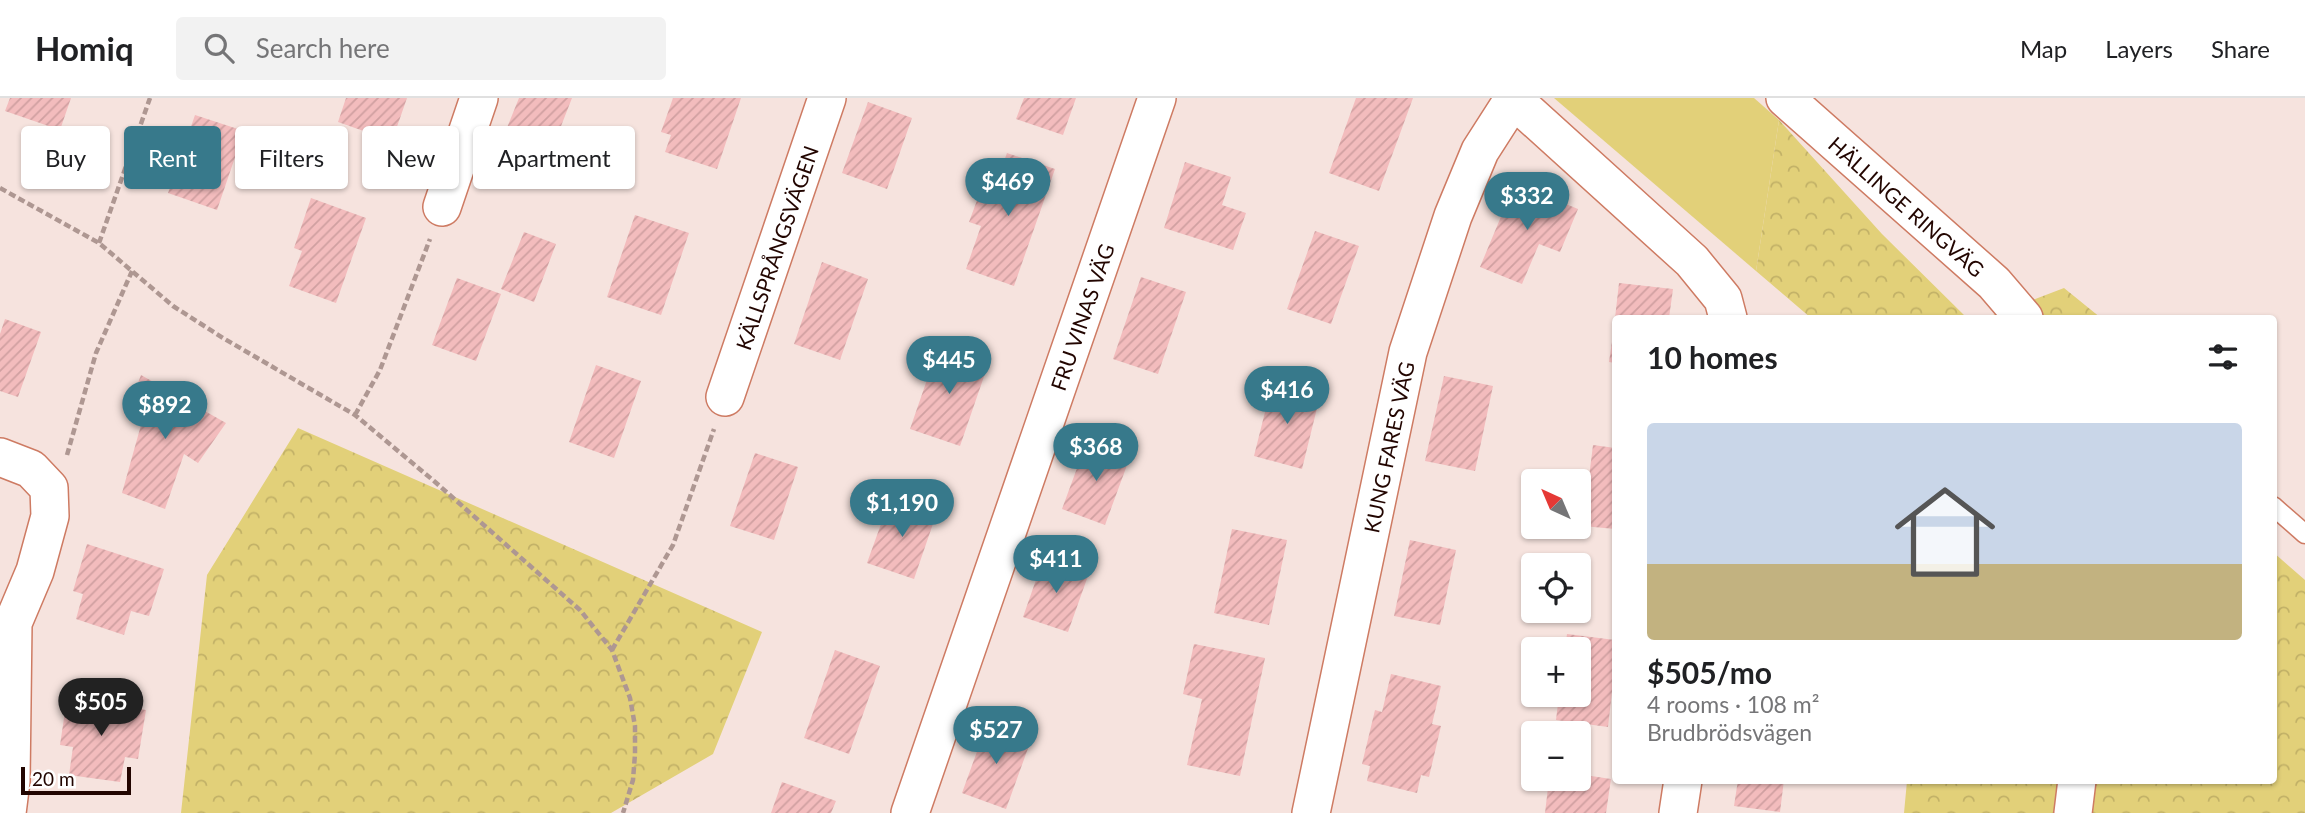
<!DOCTYPE html>
<meta charset="utf-8">
<style>
:root{--surface:#fff;--page:#f2f2f2;--text:#202124;--muted:#757577;--line:#e0e0e0;--accent:#37798b}
body{margin:0;font-family:Lato,sans-serif;background:var(--page);color:var(--text);height:100vh;display:flex;flex-direction:column;font-size:26px;white-space:nowrap}
*{box-sizing:border-box;margin:0}
p{font-size:23px;color:var(--muted)}
.icon{flex:none;width:38px;height:38px;fill:none;stroke:currentColor;stroke-width:2;stroke-linecap:round;stroke-linejoin:round}
.map{position:relative;flex:1;overflow:hidden}
.drawer{position:absolute;left:1612px;top:217px;width:665px;height:469px;display:flex;flex-direction:column;background:var(--surface);border-radius:7px;box-shadow:0 2px 5px #0004}
.drawer>*{flex:none}
.banner{position:absolute;left:21px;top:28px;width:665px;height:63px;display:flex;gap:14px}
.needle{width:46px;rotate:316deg}
.tools{position:absolute;left:1521px;top:371px;display:grid;gap:14px}
.tools a{display:grid;place-items:center;width:70px;height:70px;border-radius:7px;background:var(--surface);box-shadow:0 2px 5px #0004;font-size:35px}
.scale{position:absolute;left:21px;bottom:18px;width:110px;box-sizing:border-box;padding-left:7px;border:4px solid #220500;border-top:0;font-size:19px;line-height:24px;white-space:nowrap;color:#220500;-webkit-text-stroke:5px #fff;paint-order:stroke}
.price{position:absolute;translate:-50% -60px;padding:0 16px;border-radius:24px;background:var(--accent);color:#fff;font-size:23px;line-height:46px;filter:drop-shadow(0 2px 4px #0008)}
.price::after{content:'';position:absolute;left:50%;top:42px;width:21px;height:16px;margin-left:-10px;background:inherit;clip-path:polygon(0 0,100% 0,50% 100%)}
.price.selected{background:#222;color:#fff}
ul{padding:0;list-style:none}
li{display:grid;align-content:center;gap:14px;height:371px;padding:0 35px}
li+li{border-top:2px solid var(--line)}
li span{display:grid;place-items:center;height:217px;border-radius:7px;color:#555}
li>.icon{margin-inline-start:auto}
span .icon{width:126px;height:126px;fill:#fffc;stroke-width:1}
li b{font-size:30px}
h2{display:flex;justify-content:space-between;align-items:center;height:84px;padding:0 35px;font-size:30px}
.tag{padding:0 24px;border-radius:7px;background:var(--surface);box-shadow:0 2px 5px #0004;font-size:24px;line-height:63px}
.tag.selected{background:var(--accent);color:#fff}
header{display:flex;align-items:center;gap:42px;box-sizing:border-box;height:98px;padding:0 35px;background:var(--surface);border-bottom:2px solid var(--line)}
header strong{font-size:33px}
nav{display:flex;gap:38px;margin-inline-start:auto;font-size:24px}
.search{width:490px;height:63px;background:var(--page);display:flex;align-items:center;gap:18px;box-sizing:border-box;padding:0 24px;border-radius:7px;color:var(--muted);font-size:26px}
.map>svg:first-child{display:block}
.green{fill:#e2d079}
.forest{fill:url(#forest-crowns)}
.building{fill:url(#building-hatch)}
.lines{fill:none;stroke-linecap:round;stroke-linejoin:round}
.lane-casing{stroke:#ce7b63;stroke-width:21}
.street-casing{stroke:#ce7b63;stroke-width:40}
.path{stroke:#ae9792;stroke-width:4.5;stroke-dasharray:7 3.5;stroke-linecap:butt}
.lane{stroke:#fff;stroke-width:18}
.street{stroke:#fff;stroke-width:37}
.labels{text-anchor:middle;dominant-baseline:central;stroke-width:5;stroke-linejoin:round;paint-order:stroke}
.street-label{font-size:21px;fill:#220500;stroke:#fff}
</style>
<header>
<strong>Homiq</strong>
<div class="search"><svg class="icon" aria-label="search" viewBox="0 0 24 24"><circle cx="10" cy="10" r="6"/><path d="M15 15l6 6"/></svg>Search here</div>
<nav><a>Map</a><a>Layers</a><a>Share</a></nav>
</header>
<div class="map">
<svg width="2305" height="715" viewBox="0 0 2305 715">
<defs>
<pattern id="forest-crowns" width="20" height="18" patternUnits="userSpaceOnUse" patternTransform="scale(1.75)"><rect width="20" height="18" fill="#e2d079"/><path d="M2 6a3 3 0 1 1 6 0M12 15a3 3 0 1 1 6 0" fill="none" stroke="#c2b167"/></pattern>
<pattern id="building-hatch" width="6" height="6" patternUnits="userSpaceOnUse" patternTransform="scale(1.75)"><rect width="6" height="6" fill="#f3bcbd"/><path d="M-1 1l2-2M0 6l6-6M5 7l2-2" fill="none" stroke="#d0a0a1"/></pattern>
</defs>
<rect width="100%" height="100%" fill="#f6e3de"/>
<path class="green" d="M1554 0H1754L1779 22 1756 173Z"/>
<path class="forest" d="M1779 22 1882 136 1967 220H1811L1756 173Z
M2064 190 2101 220H1985Z
M298 330 762 534 713 656 611 715H181L207 477Z
M2273 454 2305 482V715H1904L1907 683 2273 682Z"/>
<path class="building" d="M10 0H71L60 32 5 13Z
M346 0H407L392 43 338 24Z
M519 0H572L549 59 558 62 548 87 520 76 529 52 502 42Z
M673 0H741L717 71 665 54 671 37 661 34Z
M1024 0H1076L1063 37 1016 21Z
M1356 0H1413L1379 93 1329 75Z
M868 4 912 20 887 91 842 75Z
M195 17 244 33 217 112 168 95Z
M1007 55 1055 71 1014 188 966 171 981 128 969 124 986 78 997 82Z
M1185 64 1231 79 1222 107 1246 115 1233 152 1164 130Z
M1515 85 1578 111 1560 154 1539 146 1522 186 1480 169Z
M311 100 366 120 336 205 289 188 302 153 294 150Z
M635 117 689 135 661 217 607 199Z
M1315 133 1359 148 1331 226 1287 211Z
M524 134 556 146 534 204 501 191Z
M822 164 868 181 840 262 794 246Z
M1141 179 1186 194 1158 276 1113 261Z
M457 180 501 196 476 263 432 247Z
M1619 185 1673 191 1669 220H1615Z
M5 221 41 234 18 299 0 293V236Z
M1614 230H1615V265L1609 264Z
M939 247 989 264 960 348 910 331Z
M596 267 641 283 614 360 569 344Z
M141 277 226 325 198 365 184 356 165 411 122 395 141 327 126 317Z
M1444 278 1493 288 1475 373 1425 363Z
M1272 286 1320 298 1302 371 1254 358Z
M1087 343 1130 359 1105 427 1062 411Z
M1593 347 1615 350V431L1583 428Z
M755 355 798 369 774 442 730 428Z
M890 401 936 417 914 481 867 465Z
M1232 431 1287 442 1269 527 1214 515Z
M1410 442 1456 452 1440 527 1394 518Z
M87 446 164 471 149 518 131 513 124 537 76 521 83 496 73 493Z
M1044 459 1089 475 1068 534 1023 519Z
M1567 536 1615 542V567L1608 629 1556 622 1559 597H1578V551H1565Z
M1194 546 1265 560 1240 678 1187 667 1202 601 1183 596Z
M835 552 880 568 849 656 804 640Z
M1391 576 1441 588 1432 626 1441 628 1429 679 1421 677 1417 695 1367 683 1370 668 1362 666 1375 612 1382 614Z
M67 600 146 612 138 661 125 659 120 684 69 677 73 649 60 647Z
M987 626 1031 642 1006 711 962 695Z
M1578 676 1611 681 1606 715H1545L1549 681H1578Z
M1738 682H1784L1780 714 1734 708Z
M782 684 836 703 831 715H771Z"/>
<g class="lines">
<g class="lane-casing">
<path id="lane" d="M2273 408 2305 436"/>
</g>
<g class="street-casing">
<g id="street">
<path d="M1512 0 1692 163 1723 201 1728 220"/>
<path id="s1" d="M1785 0 1994 185 2024 220"/>
<path d="M442 109 479 0"/>
<path id="s2" d="M725 299 827 0"/>
<path d="M0 359 31 371 49 390 50 418 35 473 13 525 11 683 7 715"/>
<path id="s3" d="M910 715 1157 0"/>
<path id="s4" d="M1311 715 1408 254 1453 118 1480 53 1514 0"/>
<path d="M1678 715 1683 682"/>
<path d="M2073 715 2077 682"/>
</g>
</g>
<path class="path" d="M0 90 99 145 173 208 223 240 355 317 434 383 580 512 612 552 630 600 635 628V656L633 682 623 715
M99 145 150 0
M355 317 380 272 430 141
M67 357 96 255 132 173
M612 552 673 447 714 331"/>
<use href="#lane" class="lane"/>
<use href="#street" class="street"/>
</g>
<g class="labels">
<g class="street-label">
<text stroke="none"><textPath href="#s1" startOffset="163">HÄLLINGE RINGVÄG</textPath></text>
<text stroke="none"><textPath href="#s2" startOffset="158">KÄLLSPRÅNGSVÄGEN</textPath></text>
<text stroke="none"><textPath href="#s3" startOffset="525">FRU VINAS VÄG</textPath></text>
<text stroke="none"><textPath href="#s4" startOffset="374">KUNG FARES VÄG</textPath></text>
</g>
</g>
</svg>
<div class="tools">
<a><svg class="needle" viewBox="-14 -14 28 28"><path d="M0-13l5 13h-10z" fill="#e53935"/><path d="M0 13l5-13h-10z" fill="#757577"/></svg></a>
<a><svg class="icon" aria-label="locate" viewBox="0 0 24 24"><circle cx="12" cy="12" r="6"/><path d="M12 2v4M12 18v4M2 12h4M18 12h4"/></svg></a>
<a>+</a>
<a>−</a>
</div>
<div class="scale">20 m</div>
<b class="price" style="left:1008px;top:120px">$469</b>
<b class="price" style="left:1527px;top:134px">$332</b>
<b class="price" style="left:949px;top:298px">$445</b>
<b class="price" style="left:1287px;top:328px">$416</b>
<b class="price" style="left:165px;top:343px">$892</b>
<b class="price" style="left:1096px;top:385px">$368</b>
<b class="price" style="left:902px;top:441px">$1,190</b>
<b class="price" style="left:1056px;top:497px">$411</b>
<b class="price selected" style="left:101px;top:640px">$505</b>
<b class="price" style="left:996px;top:668px">$527</b>
<div class="banner">
<a class="tag">Buy</a>
<a class="tag selected">Rent</a>
<a class="tag">Filters</a>
<a class="tag">New</a>
<a class="tag">Apartment</a>
</div>
<section class="drawer">
<h2>10 homes<svg class="icon" aria-label="filters" viewBox="0 0 24 24"><path d="M4 7h16M4 17h16"/><circle cx="9" cy="7" r="2"/><circle cx="15" cy="17" r="2"/></svg></h2>
<ul>
<li><span style="background:linear-gradient(#c9d6e8 65%,#c2b280 0)"><svg class="icon" aria-label="home" viewBox="0 0 24 24"><path d="M3 11l9-7 9 7M6 9v11h12V9"/></svg></span><div><b>$505/mo</b><p>4 rooms · 108 m²</p><p>Brudbrödsvägen</p></div></li>
</ul>
</section>
</div>
